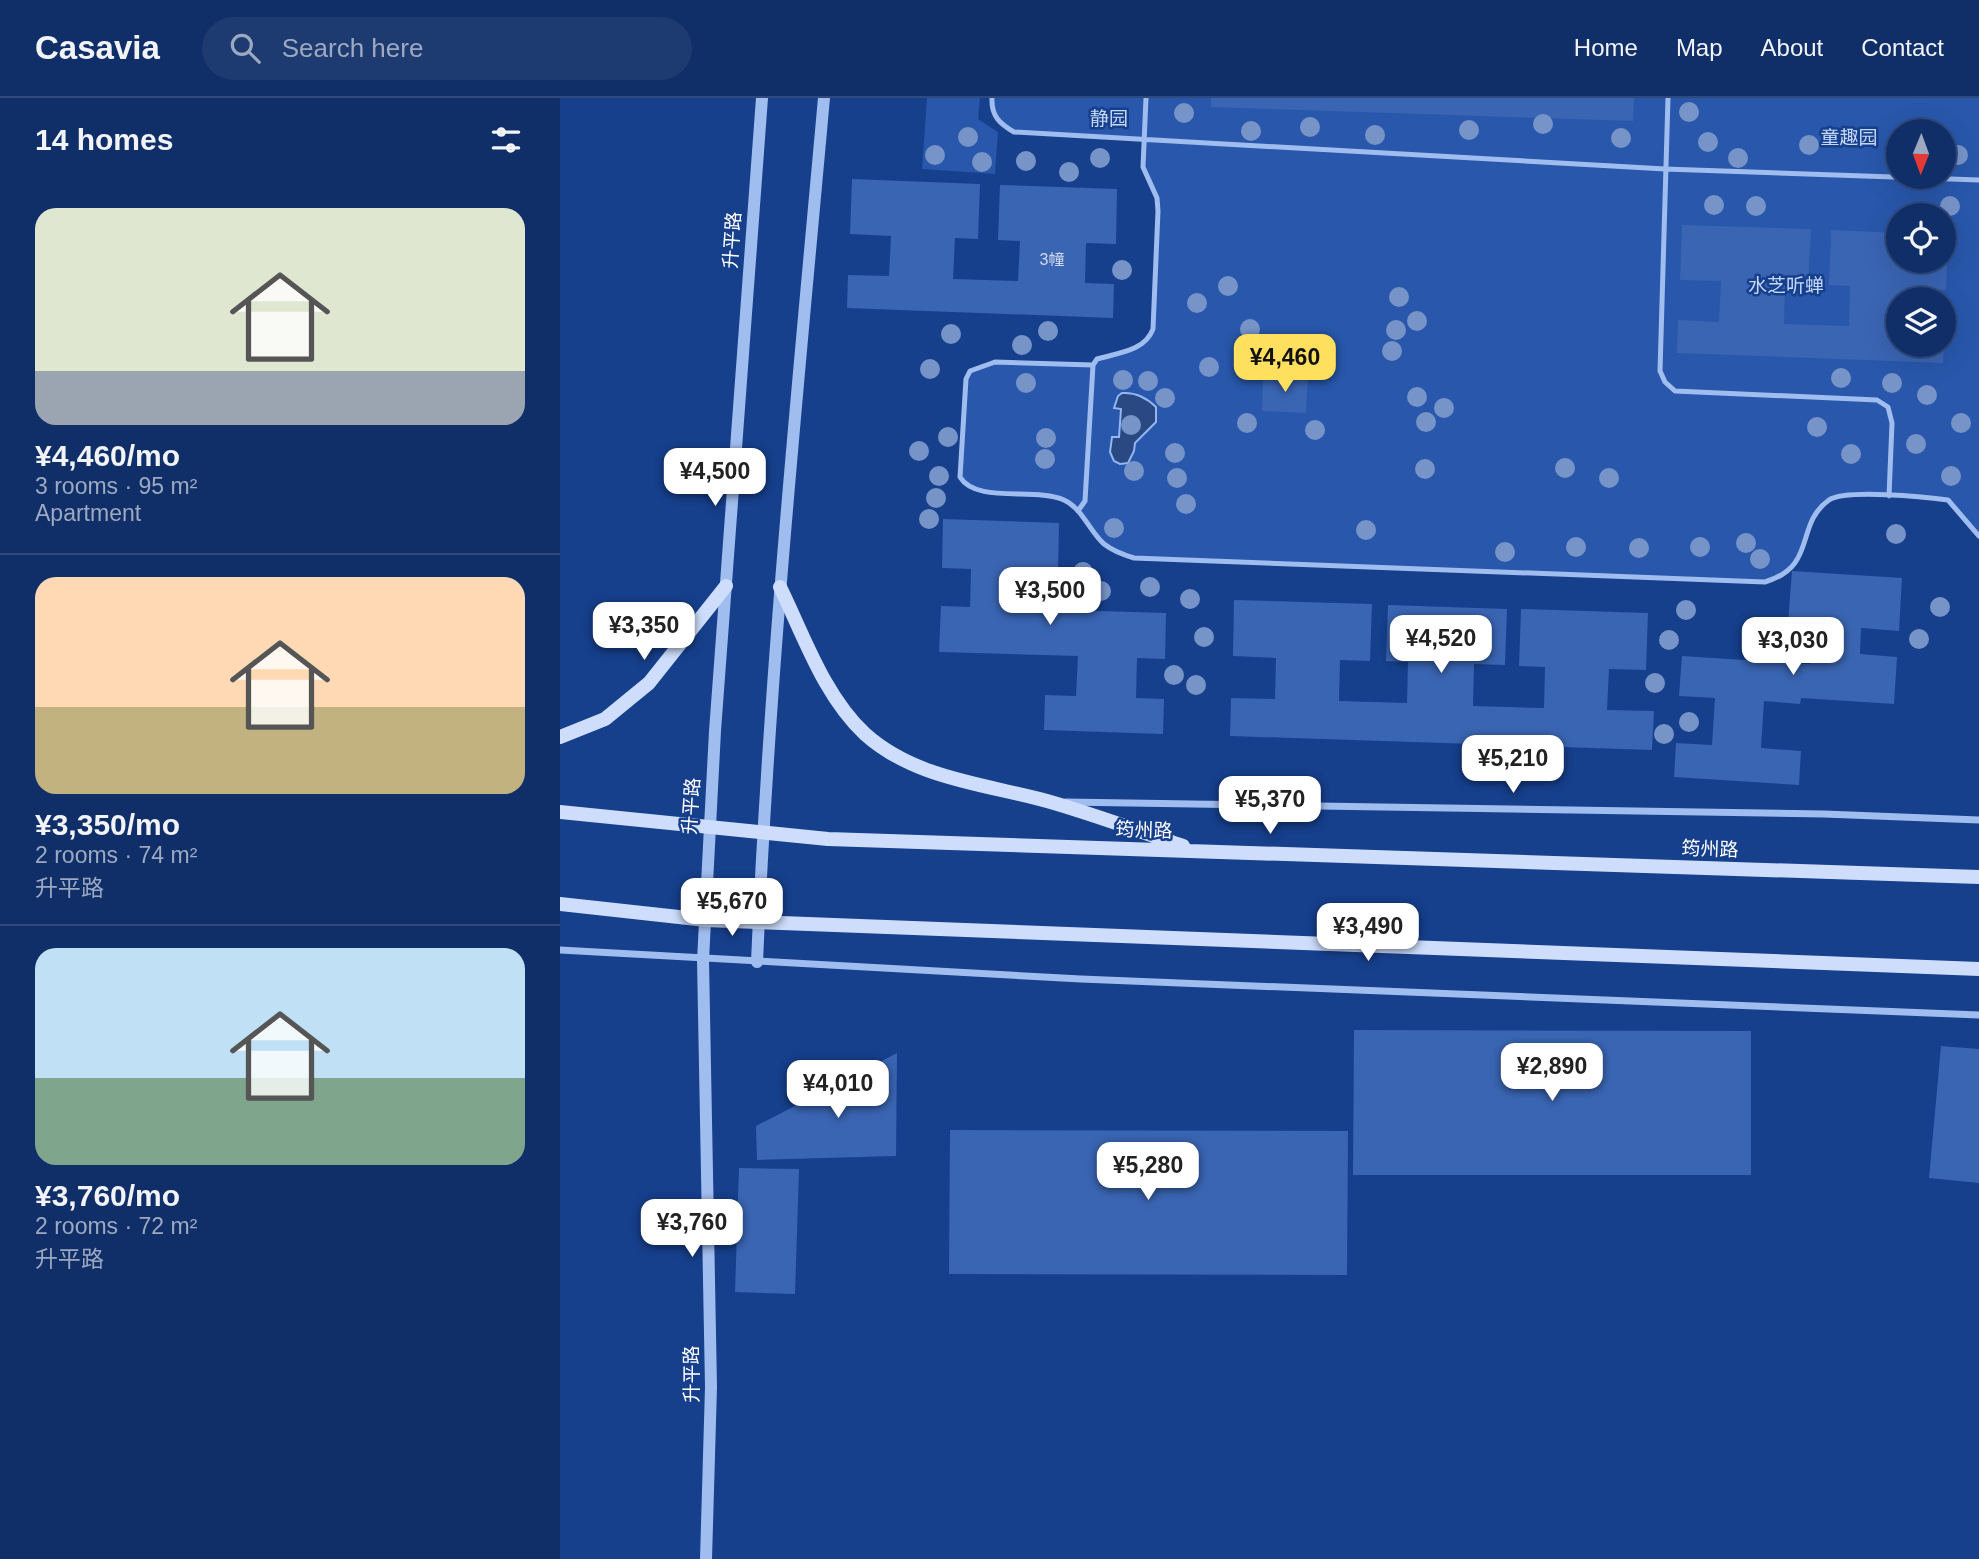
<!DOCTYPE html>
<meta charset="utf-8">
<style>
:root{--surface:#102f69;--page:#1e3b71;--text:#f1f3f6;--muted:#9ca9c0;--line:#304a7d;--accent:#ffdf5e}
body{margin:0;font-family:Helvetica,"Noto Sans SC",sans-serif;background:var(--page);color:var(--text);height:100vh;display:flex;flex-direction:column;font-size:26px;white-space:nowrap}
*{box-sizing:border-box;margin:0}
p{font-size:23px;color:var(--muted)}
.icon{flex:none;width:38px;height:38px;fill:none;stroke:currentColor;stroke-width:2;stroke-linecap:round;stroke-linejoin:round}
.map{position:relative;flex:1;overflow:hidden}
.side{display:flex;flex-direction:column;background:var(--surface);width:560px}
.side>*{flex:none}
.needle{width:46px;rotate:181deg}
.fabs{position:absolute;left:1326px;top:21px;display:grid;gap:14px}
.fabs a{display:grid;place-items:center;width:70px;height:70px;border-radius:50%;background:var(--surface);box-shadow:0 7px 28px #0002,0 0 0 2px var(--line);font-size:35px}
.price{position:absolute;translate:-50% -60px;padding:0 16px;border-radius:14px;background:#fff;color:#222;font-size:23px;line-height:46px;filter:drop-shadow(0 2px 4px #0008)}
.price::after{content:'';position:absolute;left:50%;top:42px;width:21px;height:16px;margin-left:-10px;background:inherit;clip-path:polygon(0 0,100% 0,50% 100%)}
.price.current{background:var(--accent);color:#111}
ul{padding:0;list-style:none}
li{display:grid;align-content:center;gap:14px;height:371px;padding:0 35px}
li+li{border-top:2px solid var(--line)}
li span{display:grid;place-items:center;height:217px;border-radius:21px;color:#555}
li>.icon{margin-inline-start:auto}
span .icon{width:126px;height:126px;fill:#fffc;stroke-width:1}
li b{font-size:30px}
h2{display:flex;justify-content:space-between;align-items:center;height:84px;padding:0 35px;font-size:30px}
header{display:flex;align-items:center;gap:42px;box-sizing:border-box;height:98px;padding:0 35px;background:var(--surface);border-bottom:2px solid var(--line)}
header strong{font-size:33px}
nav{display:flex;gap:38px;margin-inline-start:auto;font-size:24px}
.search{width:490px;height:63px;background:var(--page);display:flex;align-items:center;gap:18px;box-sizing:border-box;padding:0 24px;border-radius:38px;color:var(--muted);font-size:26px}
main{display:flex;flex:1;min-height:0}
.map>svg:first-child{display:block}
.green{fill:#2857ab;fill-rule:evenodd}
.water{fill:#2a4982;stroke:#92b6f2;stroke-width:2}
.building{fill:#3a65b3}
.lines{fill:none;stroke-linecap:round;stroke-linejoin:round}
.service{stroke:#a0bdef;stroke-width:5}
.minor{stroke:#a0bdef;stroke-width:7}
.tertiary{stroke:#a0bdef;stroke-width:12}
.secondary{stroke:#cdddfb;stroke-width:14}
.tree{fill:#7794c9}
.labels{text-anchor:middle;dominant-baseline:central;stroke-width:5;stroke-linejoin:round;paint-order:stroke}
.number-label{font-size:16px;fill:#ced8ec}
.park-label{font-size:19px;fill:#c6d9fb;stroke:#163f8c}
.street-label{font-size:19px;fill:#fff;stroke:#163f8c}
</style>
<header>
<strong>Casavia</strong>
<div class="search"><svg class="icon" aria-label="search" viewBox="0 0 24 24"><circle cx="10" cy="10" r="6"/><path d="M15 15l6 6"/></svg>Search here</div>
<nav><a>Home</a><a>Map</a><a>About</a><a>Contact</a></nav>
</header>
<main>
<section class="side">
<h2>14 homes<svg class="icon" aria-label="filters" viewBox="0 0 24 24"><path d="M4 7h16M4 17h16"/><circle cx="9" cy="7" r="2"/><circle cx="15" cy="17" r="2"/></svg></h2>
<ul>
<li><span style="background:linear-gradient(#dfe7d0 75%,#9aa5b1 0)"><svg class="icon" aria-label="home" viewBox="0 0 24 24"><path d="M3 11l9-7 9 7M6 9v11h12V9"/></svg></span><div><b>¥4,460/mo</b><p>3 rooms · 95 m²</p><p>Apartment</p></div></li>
<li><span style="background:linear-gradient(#ffd9b3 60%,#c2b280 0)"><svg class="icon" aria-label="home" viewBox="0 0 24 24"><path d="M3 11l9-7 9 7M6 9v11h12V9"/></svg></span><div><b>¥3,350/mo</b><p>2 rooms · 74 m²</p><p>升平路</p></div></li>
<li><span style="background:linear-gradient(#bfe0f5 60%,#7fa58c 0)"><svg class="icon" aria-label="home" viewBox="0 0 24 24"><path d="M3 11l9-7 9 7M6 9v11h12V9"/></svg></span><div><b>¥3,760/mo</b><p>2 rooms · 72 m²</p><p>升平路</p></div></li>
</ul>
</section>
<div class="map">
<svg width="1419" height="1461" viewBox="0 0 1419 1461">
<rect width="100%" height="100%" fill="#163f8c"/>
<path class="green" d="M367 0H420L418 21 438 34 435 76 362 71Z
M432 0H1419V438L1388 402C1363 401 1288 390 1270 402 1250 415 1244 443 1238 464L1205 484 574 460 545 447 506 402 421 394 400 379 406 281 410 273 435 264 533 267 537 261 581 248 593 231 597 100 583 69 584 42 454 34 439 25ZM1339 33H1384V79H1339ZM1339 117H1384V163H1339ZM1339 201H1384V247H1339Z"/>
<path class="water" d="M562 295C576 294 586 299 596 309V324L575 345 574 353 568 365 560 366 554 363 550 354 552 339H559L561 311 554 310 558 298Z"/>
<path class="building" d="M651 0H1074L1073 23 651 9Z
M292 81 420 86 418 141 395 140 393 181 458 183 460 143 438 142 440 87 557 91 556 146 526 145 525 185 554 186 553 220 287 210 288 177 329 178 331 138 290 136Z
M1122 127 1251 131 1248 187 1225 186 1224 226 1289 228 1290 188 1269 187 1271 132 1339 135V163H1384V137H1388L1386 192 1356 191V201H1339V247H1384L1383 265 1117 255 1118 222 1159 224 1161 183 1120 182Z
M703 278 748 280 746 315 702 313Z
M383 421 499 425 498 473 473 472 472 511 606 515 605 561 577 560 576 600 604 601 603 636 484 632 485 597 516 598 518 558 379 554 381 508 410 509 411 471 382 470Z
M1232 473 1342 480 1339 533 1301 530 1300 556 1337 559 1334 606 1241 600 1240 606 1204 603 1201 650 1241 653 1239 687 1114 679 1116 645 1152 647 1155 600 1119 598 1122 558 1250 566 1252 527 1228 525Z
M674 502 812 506 810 563 780 562 779 603 847 605 848 564 826 563 828 507 947 511 945 567 914 566 913 608 984 610 985 569 959 568 961 511 1088 515 1086 572 1049 571 1047 612 1094 613 1092 652 670 638 671 600 715 601 716 560 673 558Z
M794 932 1191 933V1077H793Z
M1381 948 1419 951V1085L1369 1080Z
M337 955 336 1058 197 1062 196 1028Z
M390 1032 788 1033 787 1177 389 1176Z
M179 1070 239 1071 235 1196 175 1194Z"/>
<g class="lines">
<path class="service" d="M432 0C431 18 440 26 454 34L1105 71 1419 82
M1108 0 1100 273 1105 284 1115 293 1317 302 1328 309 1332 325 1329 398
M533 267 435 264 410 273 406 281 400 379C416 406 476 389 504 402 522 410 530 434 544 446 553 453 564 457 574 460L1205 484C1258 468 1234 427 1269 402 1286 391 1366 399 1388 402L1419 438
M518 413 525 403 533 267 537 261C558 255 585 253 593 231L598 113 597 100 583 69 586 0"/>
<path class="minor" d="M506 704 1264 716 1419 722
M0 852 521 881 1419 917"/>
<path class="tertiary" d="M197 864C209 575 238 288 264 0
M146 1461 151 1289 143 862 155 633 202 0"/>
<path class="secondary" d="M220 489C244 538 264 598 305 636 355 681 425 686 487 703 533 716 578 733 623 748
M0 639 45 621 89 585 166 488
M0 714 268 741 1419 779
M0 806 146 822 1419 871"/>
</g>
<g class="tree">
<circle cx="1129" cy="14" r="10"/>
<circle cx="624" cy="15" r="10"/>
<circle cx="983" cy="26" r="10"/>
<circle cx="750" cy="29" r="10"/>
<circle cx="909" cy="32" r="10"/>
<circle cx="691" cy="33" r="10"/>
<circle cx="815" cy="37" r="10"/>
<circle cx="408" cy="39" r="10"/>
<circle cx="1061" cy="40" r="10"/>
<circle cx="1148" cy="44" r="10"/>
<circle cx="1249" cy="47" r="10"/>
<circle cx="375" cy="57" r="10"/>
<circle cx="1398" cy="57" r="10"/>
<circle cx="540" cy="60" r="10"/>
<circle cx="1178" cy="60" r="10"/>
<circle cx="466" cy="63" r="10"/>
<circle cx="422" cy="64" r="10"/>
<circle cx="509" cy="74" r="10"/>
<circle cx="1154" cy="107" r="10"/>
<circle cx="1196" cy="108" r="10"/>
<circle cx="1390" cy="108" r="10"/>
<circle cx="562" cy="172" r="10"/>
<circle cx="668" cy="188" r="10"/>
<circle cx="839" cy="199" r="10"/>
<circle cx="637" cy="205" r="10"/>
<circle cx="857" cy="223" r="10"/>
<circle cx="690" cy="231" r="10"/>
<circle cx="836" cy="232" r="10"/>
<circle cx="488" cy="233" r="10"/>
<circle cx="391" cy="236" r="10"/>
<circle cx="462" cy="247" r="10"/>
<circle cx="832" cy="253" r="10"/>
<circle cx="649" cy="269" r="10"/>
<circle cx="370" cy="271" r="10"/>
<circle cx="1281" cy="280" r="10"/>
<circle cx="563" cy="282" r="10"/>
<circle cx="588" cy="283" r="10"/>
<circle cx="466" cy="285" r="10"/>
<circle cx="1332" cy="285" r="10"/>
<circle cx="1367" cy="297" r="10"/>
<circle cx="857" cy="299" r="10"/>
<circle cx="605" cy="300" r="10"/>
<circle cx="884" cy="310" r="10"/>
<circle cx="866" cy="324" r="10"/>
<circle cx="687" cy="325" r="10"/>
<circle cx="1401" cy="325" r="10"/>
<circle cx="571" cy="327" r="10"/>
<circle cx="1257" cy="329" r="10"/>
<circle cx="755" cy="332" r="10"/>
<circle cx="388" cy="339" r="10"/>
<circle cx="486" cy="340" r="10"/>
<circle cx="1356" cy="346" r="10"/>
<circle cx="359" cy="353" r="10"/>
<circle cx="615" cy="355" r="10"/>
<circle cx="1291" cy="356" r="10"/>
<circle cx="485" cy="361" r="10"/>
<circle cx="1005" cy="370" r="10"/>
<circle cx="865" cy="371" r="10"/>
<circle cx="574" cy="373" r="10"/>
<circle cx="379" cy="378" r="10"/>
<circle cx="1391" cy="378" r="10"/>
<circle cx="617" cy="380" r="10"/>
<circle cx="1049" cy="380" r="10"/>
<circle cx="376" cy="400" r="10"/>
<circle cx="626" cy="406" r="10"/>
<circle cx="369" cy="421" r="10"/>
<circle cx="554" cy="430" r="10"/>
<circle cx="806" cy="432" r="10"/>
<circle cx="1336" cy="436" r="10"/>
<circle cx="1186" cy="445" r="10"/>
<circle cx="1016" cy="449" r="10"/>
<circle cx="1140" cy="449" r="10"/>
<circle cx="1079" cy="450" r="10"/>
<circle cx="945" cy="454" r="10"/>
<circle cx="1200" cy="461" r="10"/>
<circle cx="523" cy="474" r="10"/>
<circle cx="590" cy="489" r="10"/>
<circle cx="541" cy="493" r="10"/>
<circle cx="630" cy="501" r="10"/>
<circle cx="1380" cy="509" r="10"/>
<circle cx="1126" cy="512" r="10"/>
<circle cx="644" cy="539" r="10"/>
<circle cx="1359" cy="541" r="10"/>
<circle cx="1109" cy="542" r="10"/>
<circle cx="614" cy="577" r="10"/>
<circle cx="1095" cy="585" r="10"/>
<circle cx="636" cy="587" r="10"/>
<circle cx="1129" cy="624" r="10"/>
<circle cx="1104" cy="636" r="10"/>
</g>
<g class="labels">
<g class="number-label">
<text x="492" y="161">3幢</text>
</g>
<g class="park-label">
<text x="549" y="20">静园</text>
<text x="1289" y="39">童趣园</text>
<text x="1226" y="187">水芝听蝉</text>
</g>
<g class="street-label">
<text transform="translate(172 142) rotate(-86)">升平路</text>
<text transform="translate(131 708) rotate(-86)">升平路</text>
<text transform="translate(584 732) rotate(2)">筠州路</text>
<text transform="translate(1150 751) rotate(2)">筠州路</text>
<text transform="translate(131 1276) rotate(-90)">升平路</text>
</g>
</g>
</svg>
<div class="fabs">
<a><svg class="needle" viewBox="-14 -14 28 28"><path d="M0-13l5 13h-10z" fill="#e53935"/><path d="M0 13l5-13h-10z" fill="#9ca9c0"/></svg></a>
<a><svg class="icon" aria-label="locate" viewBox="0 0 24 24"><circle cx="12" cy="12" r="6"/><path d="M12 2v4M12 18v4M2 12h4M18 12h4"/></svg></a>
<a><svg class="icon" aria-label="layers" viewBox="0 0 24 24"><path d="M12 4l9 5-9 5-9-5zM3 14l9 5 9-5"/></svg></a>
</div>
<b class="price current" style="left:725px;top:296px">¥4,460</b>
<b class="price" style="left:155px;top:410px">¥4,500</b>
<b class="price" style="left:490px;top:529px">¥3,500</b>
<b class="price" style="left:84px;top:564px">¥3,350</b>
<b class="price" style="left:881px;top:577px">¥4,520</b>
<b class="price" style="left:1233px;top:579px">¥3,030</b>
<b class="price" style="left:953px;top:697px">¥5,210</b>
<b class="price" style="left:710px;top:738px">¥5,370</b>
<b class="price" style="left:172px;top:840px">¥5,670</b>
<b class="price" style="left:808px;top:865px">¥3,490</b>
<b class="price" style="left:992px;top:1005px">¥2,890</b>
<b class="price" style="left:278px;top:1022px">¥4,010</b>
<b class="price" style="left:588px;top:1104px">¥5,280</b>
<b class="price" style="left:132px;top:1161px">¥3,760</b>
</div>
</main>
